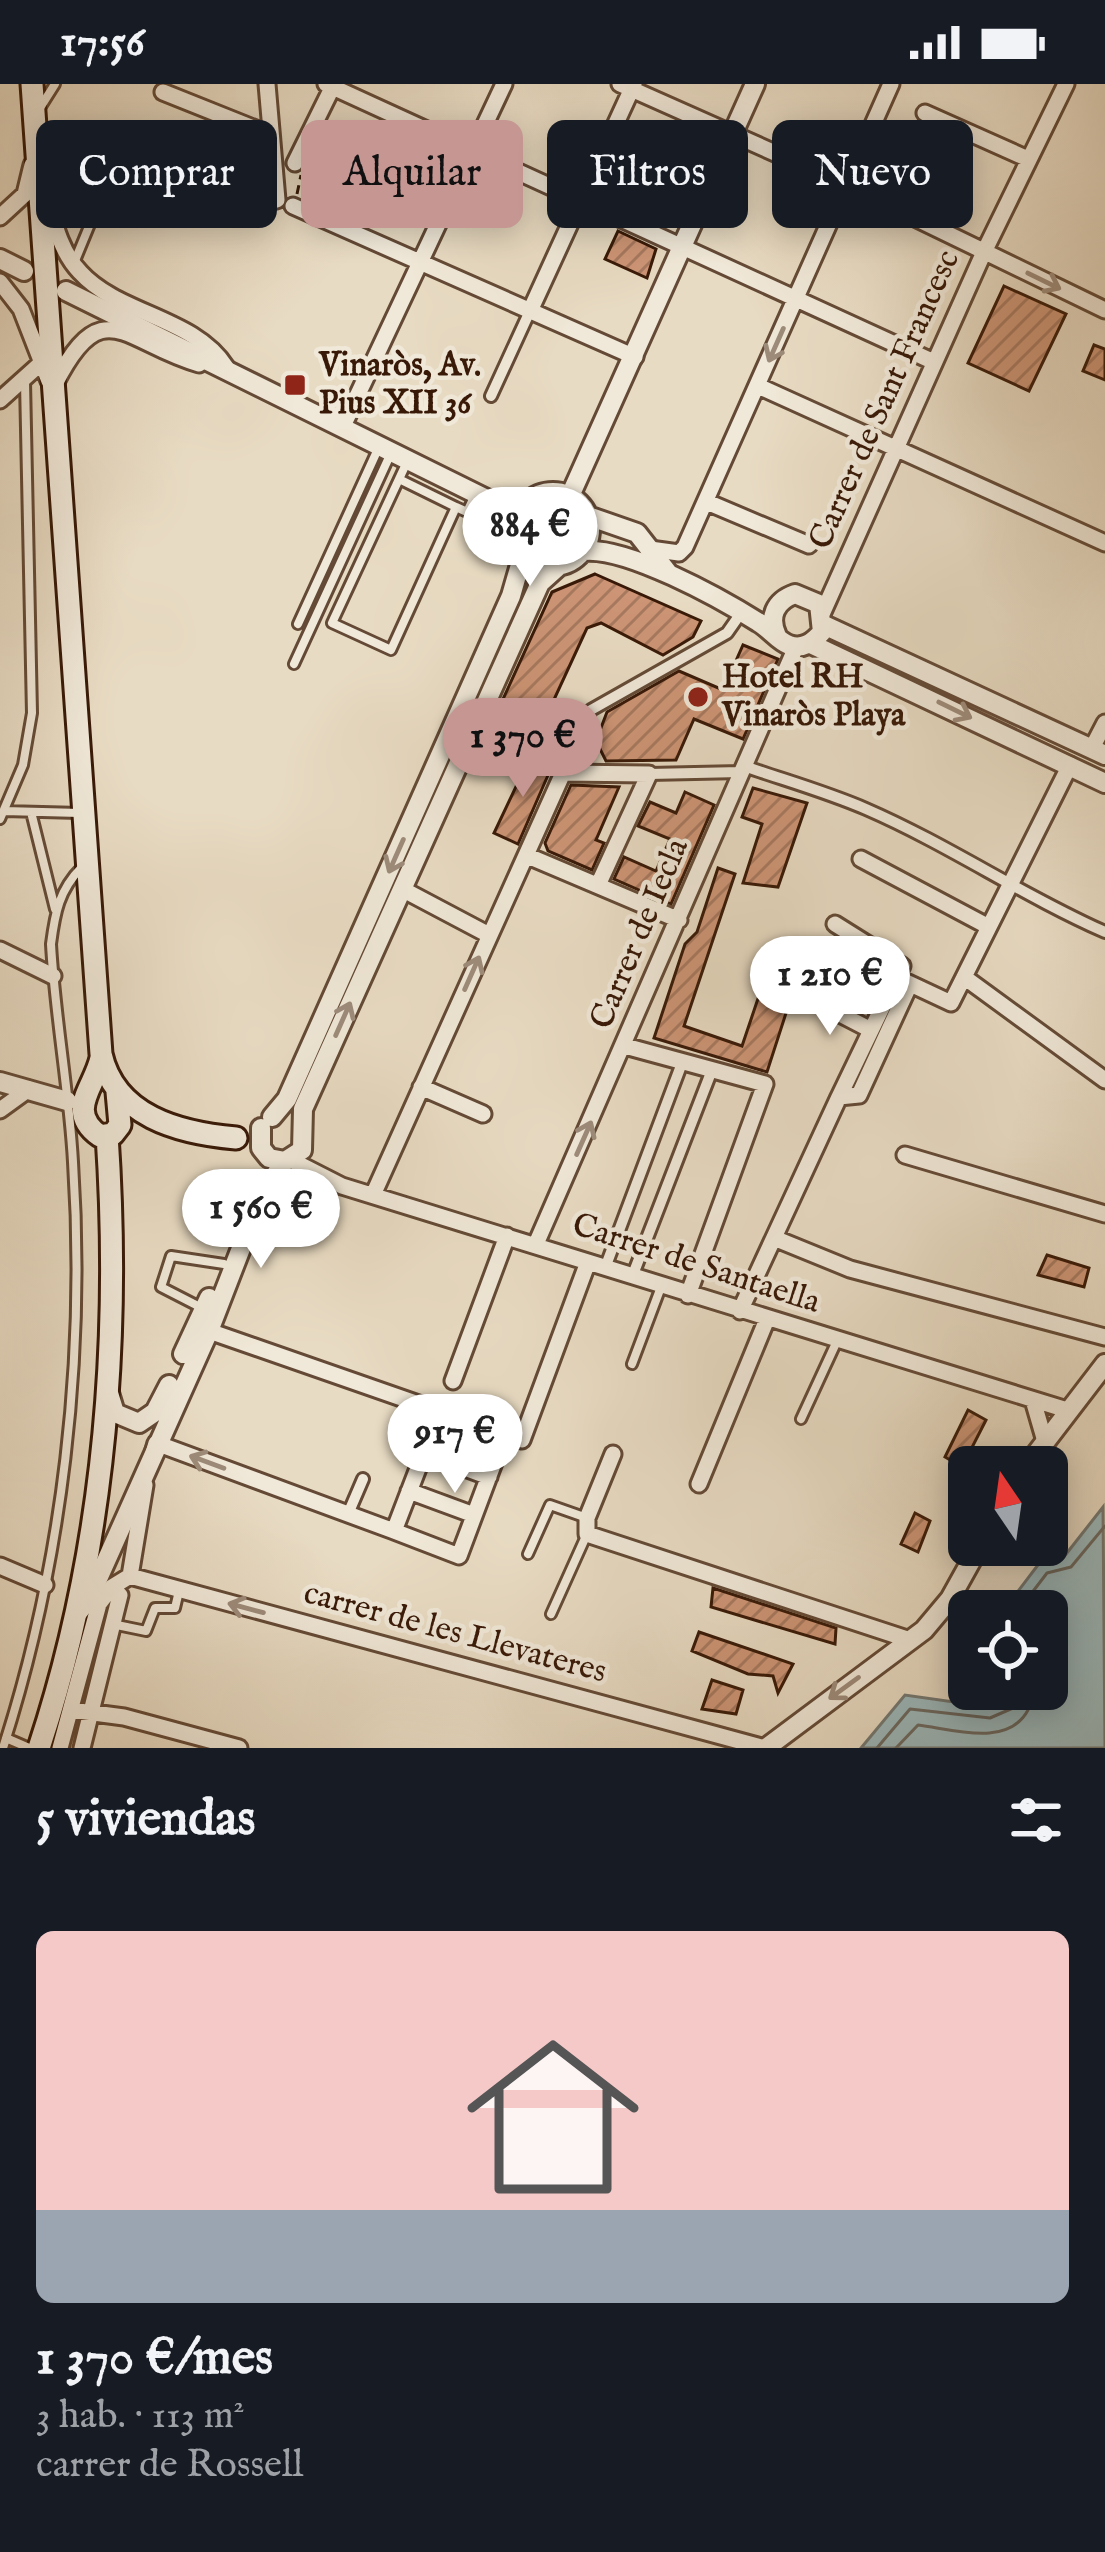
<!DOCTYPE html>
<html lang="es">
<meta charset="utf-8">
<style>
:root{--surface:#171b24;--page:#242831;--text:#f1f3f6;--muted:#9ea1a6;--accent:#c59692}
body{margin:0;font-family:"IM FELL English",serif;background:var(--page);color:var(--text);height:100vh;display:flex;flex-direction:column;font-size:45px;white-space:nowrap}
*{box-sizing:border-box;margin:0}
p{font-size:39px;color:var(--muted)}
.icon{flex:none;width:66px;height:66px;fill:none;stroke:currentColor;stroke-width:2;stroke-linecap:round;stroke-linejoin:round}
.map{position:relative;height:1664px;overflow:hidden}
.side{display:flex;flex-direction:column;background:var(--surface);flex:1}
.side>*{flex:none}
.hud{position:absolute;left:36px;top:36px;width:1035px;height:108px;display:flex;gap:24px}
.needle{width:78px;rotate:347deg}
.tools{position:absolute;left:948px;top:1362px;display:grid;gap:24px}
.tools a{display:grid;place-items:center;width:120px;height:120px;border-radius:18px;background:var(--surface);box-shadow:0 6px 30px #0003;font-size:60px}
.price{position:absolute;translate:-50% -102px;padding:0 27px;border-radius:42px;background:#fff;color:#222;font-size:39px;line-height:78px;filter:drop-shadow(0 3px 6px #0008)}
.price::after{content:'';position:absolute;left:50%;top:72px;width:36px;height:27px;margin-left:-18px;background:inherit;clip-path:polygon(0 0,100% 0,50% 100%)}
.price.on{background:var(--accent);color:#111}
ul{padding:0;list-style:none}
li{display:grid;align-content:center;gap:24px;height:636px;padding:0 36px}
li span{display:grid;place-items:center;height:372px;border-radius:18px;color:#555}
li>.icon{margin-inline-start:auto}
span .icon{width:216px;height:216px;fill:#fffc;stroke-width:1}
li b{font-size:51px}
h2{display:flex;justify-content:space-between;align-items:center;height:144px;padding:0 36px;font-size:51px}
.pill{padding:0 42px;border-radius:18px;background:var(--surface);box-shadow:0 6px 30px #0003;font-size:42px;line-height:108px}
.pill.on{background:var(--accent);color:#111}
.status{display:flex;justify-content:space-between;align-items:center;height:84px;padding:0 60px;background:var(--surface);direction:ltr}
.status svg{height:33px;fill:currentColor}
.map>svg:first-child{display:block}
.water{fill:#9bb9bd;stroke:#737974;stroke-width:3}
.lines{fill:none;stroke-linecap:round;stroke-linejoin:round}
.shore{stroke:#6a6962;stroke-width:3}
.building{fill:url(#building-hatch);stroke:#381907;stroke-width:3}
.service-casing{stroke:#644a36;stroke-width:14}
.pedestrian-casing{stroke:#644a36;stroke-width:16}
.minor-casing{stroke:#644a36;stroke-width:21}
.tertiary-casing{stroke:#644a36;stroke-width:24}
.secondary-casing{stroke:#381907;stroke-width:27}
.path{stroke:#381907;stroke-width:3;stroke-dasharray:9 6;stroke-linecap:butt}
.service{stroke:#f0e8d8;stroke-width:8}
.pedestrian{stroke:#f0e8d8;stroke-width:10}
.minor{stroke:#f0e8d8;stroke-width:15}
.tertiary{stroke:#f0e8d8;stroke-width:18}
.secondary{stroke:#f0e8d8;stroke-width:21}
.oneway{stroke:#9d8b7a}
.poi-dot{fill:#8f2418;stroke:#f0e8d8;stroke-width:4.5}
.labels{text-anchor:middle;dominant-baseline:central;stroke-width:9;stroke-linejoin:round;paint-order:stroke}
.poi-label{font-size:33px;font-weight:bold;fill:#381907;stroke:#f0e8d8;text-anchor:start}
.street-label{font-size:33px;fill:#381907;stroke:#f0e8d8}
</style>
<div class="status"><b>17:56</b><svg viewBox="0 0 49 12"><path d="M0 12V9h3v3zM5 12V6h3v6zM10 12V3h3v9zM15 12V0h3v12zM26 1h20v11H26zM47 4h2v5h-2z"/></svg></div>
<div class="map">
<svg width="1105" height="1664" viewBox="0 0 1105 1664">
<defs>
<pattern id="building-hatch" width="6" height="6" patternUnits="userSpaceOnUse" patternTransform="scale(3)"><rect width="6" height="6" fill="#cd9576"/><path d="M-1 1l2-2M0 6l6-6M5 7l2-2" fill="none" stroke="#a7795f"/></pattern>
</defs>
<rect width="100%" height="100%" fill="#e8dbc3"/>
<filter id="stains"><feTurbulence type="fractalNoise" baseFrequency=".00167" numOctaves="4"/><feColorMatrix values="0 0 0 0 .2 0 0 0 0 .09 0 0 0 0 .02 0 0 0 .5 -.17"/></filter>
<radialGradient id="worn" r=".72"><stop offset=".6" stop-color="#630" stop-opacity="0"/><stop offset="1" stop-color="#630" stop-opacity=".3"/></radialGradient>
<path class="water" d="M1103 1423 1105 1664H861L905 1611 975 1621 1004 1618 995 1605H1047V1527H1003L1041 1477 1063 1474Z"/>
<g class="lines">
<path class="shore" d="M1018 1527 1047 1489 1071 1483 1105 1442
M877 1664 910 1625 990 1634 1013 1624 1010 1605
M896 1664 918 1641C952 1645 1008 1664 1028 1626L1027 1605"/>
</g>
<path class="building" d="M618 147 656 165 647 194 605 175Z
M1004 202 1066 230 1029 307 968 279Z
M1094 261 1105 265V296L1083 287Z
M595 490 701 537 693 553 663 571 601 539 587 544 540 646 498 626 552 508Z
M743 561 778 575 743 655 694 635 676 676 606 677 596 657 607 628 679 587 723 606Z
M531 671 552 682 518 760 494 749Z
M571 701 619 703 596 756 604 759 592 786 548 767 545 759Z
M753 704 807 719 778 803 743 799 762 740 742 733Z
M685 708 714 721 671 820 614 795 624 773 656 787 670 755 638 742 650 718 676 729Z
M718 784 735 790 684 942 742 962 768 885 797 895 767 988 654 954 685 860 697 848Z
M1047 1171 1089 1184 1084 1203 1038 1191Z
M968 1326 986 1336 962 1383 945 1373Z
M915 1429 930 1437 918 1468 901 1460Z
M713 1504 836 1544 835 1560 711 1523Z
M699 1548 793 1580 778 1609 773 1592 748 1590 692 1567Z
M712 1596 743 1606 736 1630 702 1625Z"/>
<g class="lines">
<g class="service-casing">
<path id="service" d="M38 27 55 0
M74 179 123 60
M406 380 332 539 391 566 456 423 467 428 475 411
M399 395 456 423
M298 540 378 365
M294 580 391 369
M4 727 80 729
M31 728 55 825
M0 735 23 681 32 629 25 298
M200 1223 161 1203 171 1172 224 1180
M632 1280 661 1203
M801 1335 837 1257
M528 1470 550 1421 587 1434
M551 1530 587 1450
M112 1540 146 1547 155 1524H175L179 1507
M6 1654 29 1664
M3 1664C63 1477 86 1274 73 1078 69 1005 55 933 51 860 55 829 59 806 82 783"/>
</g>
<g class="pedestrian-casing">
<path id="pedestrian" d="M491 312 530 227
M565 676 591 626 727 549 741 529
M744 682C784 696 827 708 866 725 949 761 1023 812 1105 848
M649 690 741 688
M605 1184 682 979
M632 1193 712 986
M348 1430 363 1395"/>
</g>
<g class="minor-casing">
<path id="minor" d="M267 0 277 116
M326 0 934 278
M620 0 847 101 1105 226
M163 8 268 50
M925 29 1028 75
M295 79 334 0
M47 112C54 138 60 167 80 188 119 231 194 233 226 283
M293 122 635 273
M0 133 25 110 32 81
M0 198 21 225 49 297
M530 227 634 0
M55 300C103 205 125 259 199 280
M758 302 1105 459
M0 316 40 280
M344 340 504 0
M707 418 809 461
M650 465 679 469 685 463 891 0
M823 528 984 168 1066 0
M1092 664 1105 639
M563 689 649 690 598 801
M528 772 679 836
M861 775 989 843
M402 805 489 851
M835 840 902 882 839 1013 859 1011 910 900
M0 866 53 892
M964 893 1105 996
M904 897 951 919 1070 681
M813 916 871 946
M625 962 765 1000 688 1211
M421 1003 483 1030
M0 1026 29 1005
M905 1071 1105 1130
M291 1076 342 1102 1067 1326
M373 1111 563 689 565 676 481 630
M774 1154 850 1185 1105 1253
M536 1160 796 563
M740 1227 839 1013
M209 1247 522 1356 588 1178
M453 1297 507 1152
M1033 1316 1044 1354
M154 1366 156 1359 394 1447 440 1327
M424 1369 489 1393
M613 1370 587 1434V1450L910 1556
M699 1400 767 1235
M409 1407 474 1431
M394 1447 459 1472 504 1352
M0 1482 45 1501
M130 1492 765 1664
M130 1492 145 1401
M71 1626 124 1633 239 1664
M60 1664 99 1520 112 1503 130 1492
M82 1664 120 1511"/>
</g>
<g class="tertiary-casing">
<path id="tertiary" d="M0 175 24 187
M66 207 519 431
M516 445a37 37 0 1 1 74 0a37 37 0 1 1-74 0Z
M570 412 755 0
M588 432 637 449 669 490
M583 467C626 462 720 514 758 538 769 544 778 557 789 561 803 566 813 558 822 548L819 520 795 510C775 517 768 533 777 552
M824 541 1105 671
M811 560 1105 699
M0 998 67 1017
M272 1033 287 1015 511 512 524 467
M261 1044V1064L269 1074 285 1077 302 1066 303 1025 540 499 560 481
M183 1270 209 1214
M109 1309 115 1329 139 1339 155 1328 169 1301
M1026 1383 1105 1280
M76 1531 89 1515 209 1247 262 1110 285 1077
M766 1664 924 1546 950 1515 980 1461"/>
</g>
<g class="secondary-casing">
<path id="secondary" d="M32 0 101 970C115 1032 178 1049 236 1054
M101 974C95 1003 65 1027 100 1052L113 1050 120 1041 117 1008
M39 1664C105 1465 121 1259 107 1051"/>
</g>
<path class="path" d="M297 110 301 91"/>
<use href="#service" class="service"/>
<use href="#pedestrian" class="pedestrian"/>
<use href="#minor" class="minor"/>
<use href="#tertiary" class="tertiary"/>
<use href="#secondary" class="secondary"/>
</g>
<defs><path id="oneway-shaft" d="M-6 0H5M1.5-3L5.5 0L1.5 3" fill="none" stroke-width="1.6" stroke-linecap="round" stroke-linejoin="round" transform="scale(3)"/></defs>
<g class="oneway">
<use href="#oneway-shaft" transform="translate(1044 197) rotate(26)"/>
<use href="#oneway-shaft" transform="translate(776 261) rotate(114)"/>
<use href="#oneway-shaft" transform="translate(955 626) rotate(26)"/>
<use href="#oneway-shaft" transform="translate(396 772) rotate(114)"/>
<use href="#oneway-shaft" transform="translate(472 889) rotate(-66)"/>
<use href="#oneway-shaft" transform="translate(343 935) rotate(-66)"/>
<use href="#oneway-shaft" transform="translate(584 1054) rotate(-66)"/>
<use href="#oneway-shaft" transform="translate(207 1378) rotate(-160)"/>
<use href="#oneway-shaft" transform="translate(246 1524) rotate(-165)"/>
<use href="#oneway-shaft" transform="translate(844 1604) rotate(144)"/>
</g>
<g class="poi-dot">
<rect x="283" y="289" width="24" height="24" rx="6"/>
<circle cx="698" cy="613" r="12"/>
</g>
<g class="labels">
<g class="poi-label">
<text x="319" y="282">Vinaròs, Av.<tspan x="319" dy="38">Pius XII 36</tspan></text>
<text x="722" y="594">Hotel RH<tspan x="722" dy="38">Vinaròs Playa</tspan></text>
</g>
<g class="street-label">
<text transform="translate(885 316) rotate(-66)">Carrer de Sant Francesc</text>
<text transform="translate(640 850) rotate(-67)">Carrer de Iecla</text>
<text transform="translate(696 1180) rotate(18)">Carrer de Santaella</text>
<text transform="translate(455 1549) rotate(15)">carrer de les Llevateres</text>
</g>
</g>
<rect width="100%" height="100%" filter="url(#stains)"/>
<rect width="100%" height="100%" fill="url(#worn)"/>
</svg>
<div class="tools">
<a><svg class="needle" viewBox="-14 -14 28 28"><path d="M0-13l5 13h-10z" fill="#e53935"/><path d="M0 13l5-13h-10z" fill="#9ea1a6"/></svg></a>
<a><svg class="icon" aria-label="locate" viewBox="0 0 24 24"><circle cx="12" cy="12" r="6"/><path d="M12 2v4M12 18v4M2 12h4M18 12h4"/></svg></a>
</div>
<b class="price" style="left:530px;top:505px">884 €</b>
<b class="price on" style="left:523px;top:716px">1 370 €</b>
<b class="price" style="left:830px;top:954px">1 210 €</b>
<b class="price" style="left:261px;top:1187px">1 560 €</b>
<b class="price" style="left:455px;top:1412px">917 €</b>
<div class="hud">
<a class="pill">Comprar</a>
<a class="pill on">Alquilar</a>
<a class="pill">Filtros</a>
<a class="pill">Nuevo</a>
</div>
</div>
<section class="side">
<h2>5 viviendas<svg class="icon" aria-label="filters" viewBox="0 0 24 24"><path d="M4 7h16M4 17h16"/><circle cx="9" cy="7" r="2"/><circle cx="15" cy="17" r="2"/></svg></h2>
<ul>
<li><span style="background:linear-gradient(#f6c9c9 75%,#9aa5b1 0)"><svg class="icon" aria-label="home" viewBox="0 0 24 24"><path d="M3 11l9-7 9 7M6 9v11h12V9"/></svg></span><div><b>1 370 €/mes</b><p>3 hab. · 113 m²</p><p>carrer de Rossell</p></div></li>
</ul>
</section>
